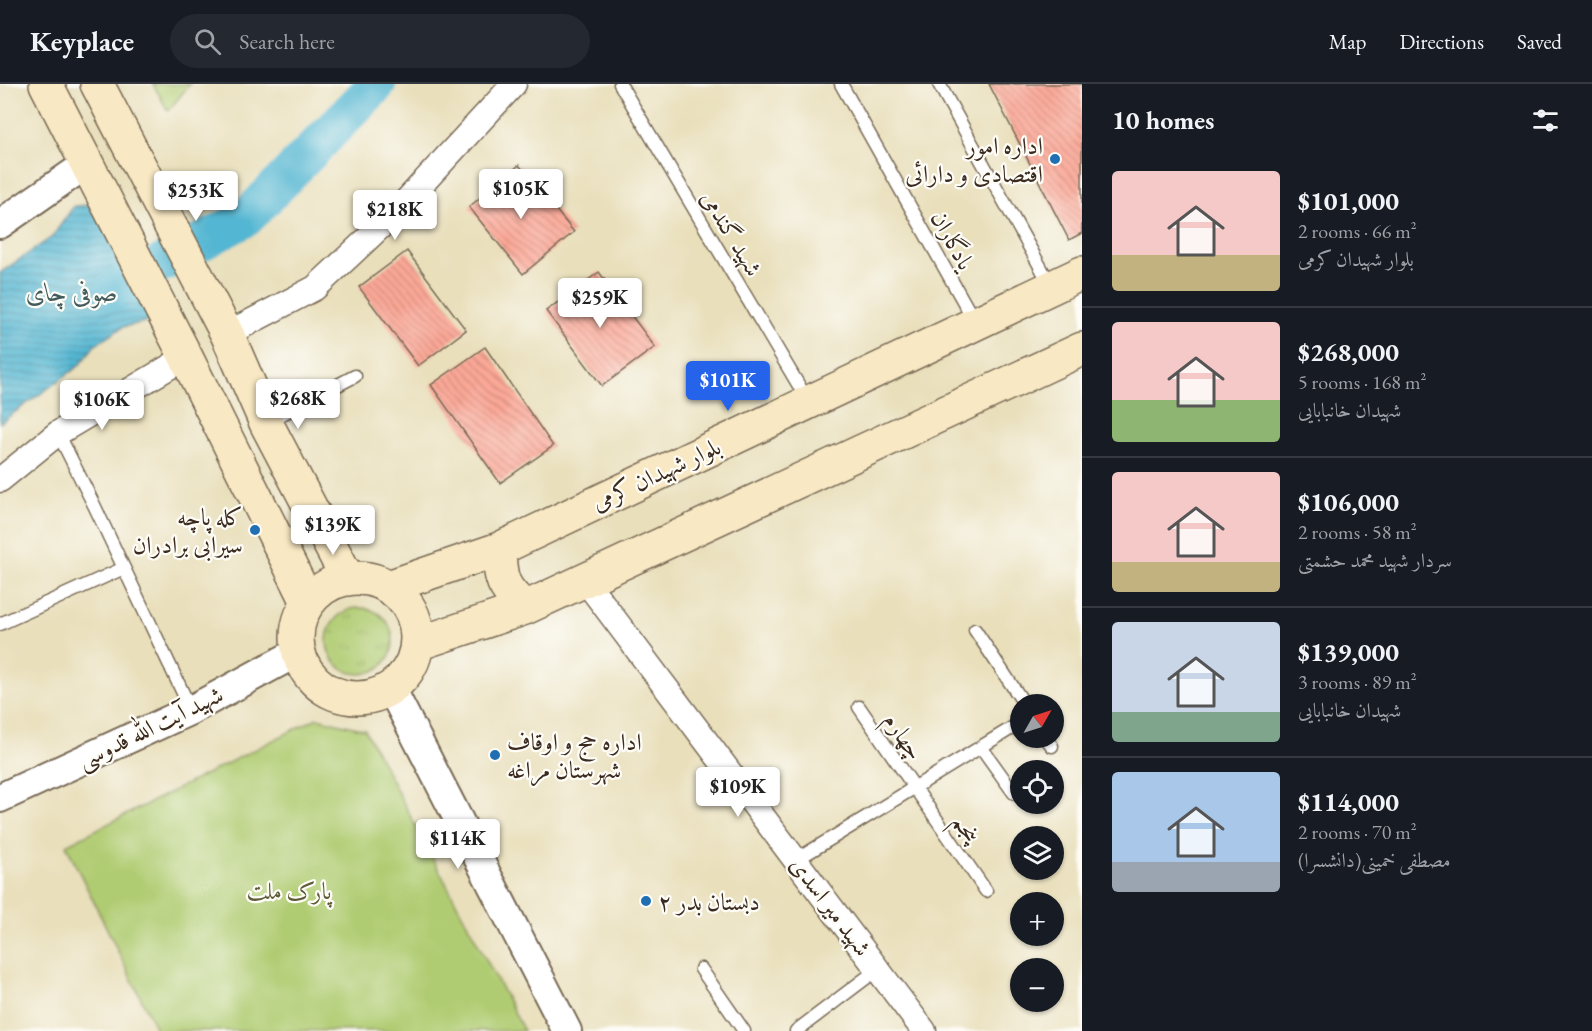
<!DOCTYPE html>
<meta charset="utf-8">
<style>
:root{--surface:#171b24;--page:#242831;--text:#f1f3f6;--muted:#9ea1a6;--line:#363941;--accent:#2563eb}
body{margin:0;font-family:"EB Garamond",Amiri,serif;background:var(--page);color:var(--text);height:100vh;display:flex;flex-direction:column;font-size:22px;white-space:nowrap}
*{box-sizing:border-box;margin:0}
p{font-size:20px;color:var(--muted)}
.icon{flex:none;width:33px;height:33px;fill:none;stroke:currentColor;stroke-width:2;stroke-linecap:round;stroke-linejoin:round}
.map{position:relative;flex:1;overflow:hidden}
.drawer{display:flex;flex-direction:column;background:var(--surface);width:510px}
.drawer>*{flex:none}
.needle{width:39px;rotate:51deg}
.tools{position:absolute;left:1010px;top:610px;display:grid;gap:12px}
.tools a{display:grid;place-items:center;width:54px;height:54px;border-radius:50%;background:var(--surface);box-shadow:0 2px 4px #0004;font-size:30px}
.price{position:absolute;translate:-50% -51px;padding:0 14px;border-radius:6px;background:#fff;color:#222;font-size:20px;line-height:39px;filter:drop-shadow(0 2px 3px #0008)}
.price::after{content:'';position:absolute;left:50%;top:36px;width:18px;height:14px;margin-left:-9px;background:inherit;clip-path:polygon(0 0,100% 0,50% 100%)}
.price.active{background:var(--accent);color:#fff}
ul{padding:0;list-style:none}
li{display:flex;align-items:center;gap:18px;height:150px;padding:0 30px}
li+li{border-top:2px solid var(--line)}
li span{display:grid;place-items:center;flex:none;width:168px;height:120px;border-radius:6px;color:#555}
li>.icon{margin-inline-start:auto}
span .icon{width:72px;height:72px;fill:#fffc;stroke-width:1}
li b{font-size:26px}
h2{display:flex;justify-content:space-between;align-items:center;height:72px;padding:0 30px;font-size:26px}
header{display:flex;align-items:center;gap:36px;box-sizing:border-box;height:84px;padding:0 30px;background:var(--surface);border-bottom:2px solid var(--line)}
header strong{font-size:28px}
nav{display:flex;gap:33px;margin-inline-start:auto;font-size:21px}
.search{width:420px;height:54px;background:var(--page);display:flex;align-items:center;gap:15px;box-sizing:border-box;padding:0 21px;border-radius:33px;color:var(--muted);font-size:22px}
main{display:flex;flex:1;min-height:0}
.map>svg:first-child{display:block}
.grass{fill:url(#grass-tufts);stroke:#767b48;stroke-width:1.5}
.park{fill:#b0cc72;stroke:#767b48;stroke-width:1.5}
.water{fill:url(#water-rules);stroke:#477078;stroke-width:1.5}
.lines{fill:none;stroke-linecap:round;stroke-linejoin:round}
.river{stroke:#53b6d2;stroke-width:38}
.building{fill:url(#building-back-hatch)}
.service-casing{stroke:#786955;stroke-width:15}
.minor-casing{stroke:#786955;stroke-width:27}
.tertiary-casing{stroke:#786955;stroke-width:32}
.secondary-casing{stroke:#786955;stroke-width:36}
.service{stroke:#fff;stroke-width:12}
.minor{stroke:#fff;stroke-width:24}
.tertiary{stroke:#fff;stroke-width:28}
.secondary{stroke:#f8e8c3;stroke-width:33}
.poi-dot{fill:#1f6fb2;stroke:#fdfcf7;stroke-width:2}
.labels{text-anchor:middle;dominant-baseline:central;stroke-width:4.5;stroke-linejoin:round;paint-order:stroke}
.poi-label{font-size:24px;fill:#3b2a1e;stroke:#fdfcf7;text-anchor:end}
.street-label{font-size:24px;fill:#3b2a1e;stroke:#fdfcf7}
.park-label{font-size:24px;fill:#5e5b37;stroke:#fdfcf7}
.water-label{font-size:26px;font-style:italic;fill:#435b5d;stroke:#fdfcf7}
</style>
<header>
<strong>Keyplace</strong>
<div class="search"><svg class="icon" aria-label="search" viewBox="0 0 24 24"><circle cx="10" cy="10" r="6"/><path d="M15 15l6 6"/></svg>Search here</div>
<nav><a>Map</a><a>Directions</a><a>Saved</a></nav>
</header>
<main>
<div class="map">
<svg width="1082" height="947" viewBox="0 0 1082 947">
<defs>
<pattern id="grass-tufts" width="24" height="20" patternUnits="userSpaceOnUse" patternTransform="scale(1.5)"><rect width="24" height="20" fill="#b0cc72"/><path d="M3 7l-1-3M5 7V3M7 7l1-3M15 17l-1-3M17 17v-4M19 17l1-3" fill="none" stroke="#98af62"/></pattern>
<pattern id="water-rules" width="6" height="5" patternUnits="userSpaceOnUse" patternTransform="scale(1.5)"><rect width="6" height="5" fill="#53b6d2"/><path d="M0 2.5h6" fill="none" stroke="#4694aa"/></pattern>
<pattern id="building-back-hatch" width="6" height="6" patternUnits="userSpaceOnUse" patternTransform="scale(1.5)"><rect width="6" height="6" fill="#fca897"/><path d="M-1 5l2 2M0 0l6 6M5-1l2 2" fill="none" stroke="#cd897b"/></pattern>
</defs>
<rect width="100%" height="100%" fill="#fdfcf7"/>
<filter id="ink" filterUnits="userSpaceOnUse"><feTurbulence type="fractalNoise" baseFrequency=".0167" numOctaves="2"/><feDisplacementMap in="SourceGraphic" scale="12" xChannelSelector="R" yChannelSelector="G"/><feConvolveMatrix kernelMatrix="1 2 1 2 8 2 1 2 1" color-interpolation-filters="sRGB"/></filter>
<filter id="wash" filterUnits="userSpaceOnUse"><feTurbulence type="fractalNoise" baseFrequency=".008" numOctaves="4" result="noise"/><feDisplacementMap in="SourceGraphic" scale="24" xChannelSelector="R" yChannelSelector="G"/><feGaussianBlur stdDeviation="1.35" result="paint"/><feColorMatrix in="noise" values="0 0 0 0 0 0 0 0 0 0 0 0 0 0 0 0 0 1.4 0 .05"/><feComposite in="paint" operator="in"/></filter>
<g filter="url(#wash)">
<rect width="100%" height="100%" fill="#e9dfbb"/>
<path class="grass" d="M327 557a33 33 0 1 1 66 0a33 33 0 1 1-66 0Z"/>
<path class="park" d="M153 0H190L168 27Z
M317 634 365 646 524 947H157L66 761Z"/>
<path class="water" d="M91 121 155 236 123 243 95 261 79 282 0 339V189L52 153 74 122Z"/>
<g class="lines">
<path class="river" d="M114 205 246 134 377 0"/>
</g>
<g id="blocks">
<path class="building" d="M989 0H1082V149L1069 156Z
M519 81 574 148 523 190 469 123Z
M407 167 466 246 418 282 359 203Z
M599 188 655 263 602 302 546 227Z
M485 263 553 362 500 399 431 301Z"/>
</g>
</g>
<g filter="url(#ink)">
<use href="#blocks" fill-opacity="0" stroke="#786955" stroke-width="1.5"/>
<g class="lines">
<g class="service-casing">
<path id="service" d="M620 0 808 317
M841 0 975 238
M939 0 1051 202
M267 338 355 292
M58 349 95 423 191 626
M0 540 124 484
M975 546 1025 621
M859 623 986 807
M1046 654 1052 662
M981 663 1014 709
M796 776 1020 639
M701 885 744 947
M796 947 878 885"/>
</g>
<g class="minor-casing">
<path id="minor" d="M227 250 315 204 395 129 514 0
M0 396 58 349 186 273
M585 496 924 947"/>
</g>
<g class="tertiary-casing">
<path id="tertiary" d="M0 140 88 79
M391 604 567 947
M0 714 191 626 298 568"/>
</g>
<g class="secondary-casing">
<path id="secondary" d="M46 0 186 273 308 518
M97 0 227 250 266 339 348 495
M499 465C500 496 502 503 525 524
M297 554a60 60 0 1 1 120 0a60 60 0 1 1-120 0Z
M388 503 499 465 1082 189
M417 560 525 524 1082 265"/>
</g>
<use href="#service" class="service"/>
<use href="#minor" class="minor"/>
<use href="#tertiary" class="tertiary"/>
<use href="#secondary" class="secondary"/>
</g>
</g>
<g class="poi-dot">
<circle cx="1055" cy="75" r="6"/>
<circle cx="255" cy="446" r="6"/>
<circle cx="495" cy="671" r="6"/>
<circle cx="646" cy="817" r="6"/>
</g>
<g class="labels">
<g class="poi-label">
<text x="1043" y="61">اداره امور<tspan x="1043" dy="28">اقتصادی و دارائی</tspan></text>
<text x="243" y="432">کله پاچه<tspan x="243" dy="28">سیرابی برادران</tspan></text>
<text x="507" y="657" text-anchor="start">اداره حج و اوقاف<tspan x="507" dy="28">شهرستان مراغه</tspan></text>
<text x="658" y="817" text-anchor="start">دبستان بدر ۲</text>
</g>
<g class="street-label">
<text transform="translate(732 149) rotate(59)">شهید گندمی</text>
<text transform="translate(953 156) rotate(61)">یادگاران</text>
<text transform="translate(656 390) rotate(-25)">بلوار شهیدان کرمی</text>
<text transform="translate(150 643) rotate(-26)">شهید آیت الله قدوسی</text>
<text transform="translate(904 652) rotate(56)">چهارم</text>
<text transform="translate(967 744) rotate(55)">پنجم</text>
<text transform="translate(831 822) rotate(53)">شهید میر اسدی</text>
</g>
<g class="park-label">
<text x="289" y="806">پارک ملت</text>
</g>
<g class="water-label">
<text x="72" y="208">صوفی چای</text>
</g>
</g>
</svg>
<div class="tools">
<a><svg class="needle" viewBox="-14 -14 28 28"><path d="M0-13l5 13h-10z" fill="#e53935"/><path d="M0 13l5-13h-10z" fill="#9ea1a6"/></svg></a>
<a><svg class="icon" aria-label="locate" viewBox="0 0 24 24"><circle cx="12" cy="12" r="6"/><path d="M12 2v4M12 18v4M2 12h4M18 12h4"/></svg></a>
<a><svg class="icon" aria-label="layers" viewBox="0 0 24 24"><path d="M12 4l9 5-9 5-9-5zM3 14l9 5 9-5"/></svg></a>
<a>+</a>
<a>−</a>
</div>
<b class="price" style="left:521px;top:136px">$105K</b>
<b class="price" style="left:196px;top:138px">$253K</b>
<b class="price" style="left:395px;top:157px">$218K</b>
<b class="price" style="left:600px;top:245px">$259K</b>
<b class="price active" style="left:728px;top:328px">$101K</b>
<b class="price" style="left:298px;top:346px">$268K</b>
<b class="price" style="left:102px;top:347px">$106K</b>
<b class="price" style="left:333px;top:472px">$139K</b>
<b class="price" style="left:738px;top:734px">$109K</b>
<b class="price" style="left:458px;top:786px">$114K</b>
</div>
<section class="drawer">
<h2>10 homes<svg class="icon" aria-label="filters" viewBox="0 0 24 24"><path d="M4 7h16M4 17h16"/><circle cx="9" cy="7" r="2"/><circle cx="15" cy="17" r="2"/></svg></h2>
<ul>
<li><span style="background:linear-gradient(#f6c9c9 70%,#c2b280 0)"><svg class="icon" aria-label="home" viewBox="0 0 24 24"><path d="M3 11l9-7 9 7M6 9v11h12V9"/></svg></span><div><b>$101,000</b><p>2 rooms · 66 m²</p><p>بلوار شهیدان کرمی</p></div></li>
<li><span style="background:linear-gradient(#f6c9c9 65%,#8fb573 0)"><svg class="icon" aria-label="home" viewBox="0 0 24 24"><path d="M3 11l9-7 9 7M6 9v11h12V9"/></svg></span><div><b>$268,000</b><p>5 rooms · 168 m²</p><p>شهیدان خانبابایی</p></div></li>
<li><span style="background:linear-gradient(#f6c9c9 75%,#c2b280 0)"><svg class="icon" aria-label="home" viewBox="0 0 24 24"><path d="M3 11l9-7 9 7M6 9v11h12V9"/></svg></span><div><b>$106,000</b><p>2 rooms · 58 m²</p><p>سردار شهید محمد حشمتی</p></div></li>
<li><span style="background:linear-gradient(#c9d6e8 75%,#7fa58c 0)"><svg class="icon" aria-label="home" viewBox="0 0 24 24"><path d="M3 11l9-7 9 7M6 9v11h12V9"/></svg></span><div><b>$139,000</b><p>3 rooms · 89 m²</p><p>شهیدان خانبابایی</p></div></li>
<li><span style="background:linear-gradient(#a9c7e8 75%,#9aa5b1 0)"><svg class="icon" aria-label="home" viewBox="0 0 24 24"><path d="M3 11l9-7 9 7M6 9v11h12V9"/></svg></span><div><b>$114,000</b><p>2 rooms · 70 m²</p><p>(دانشسرا)مصطفی خمینی</p></div></li>
</ul>
</section>
</main>
